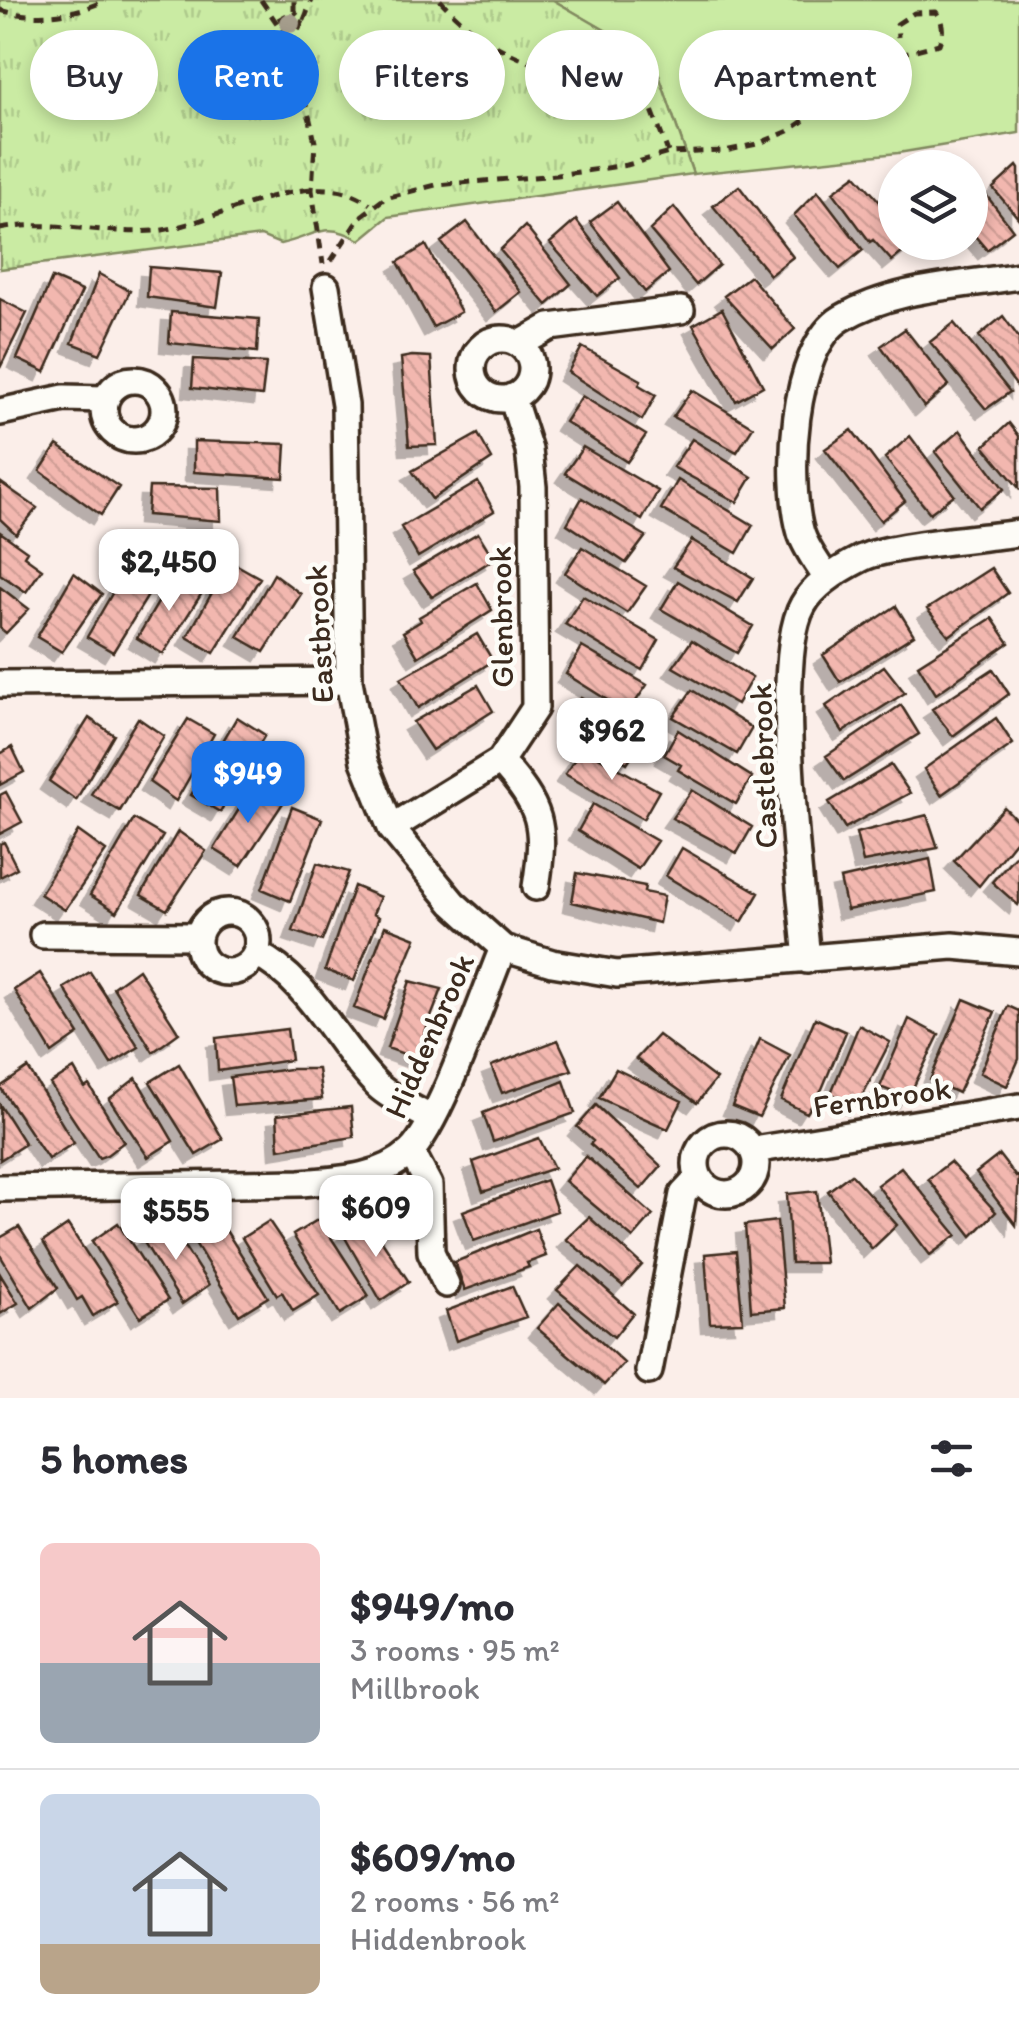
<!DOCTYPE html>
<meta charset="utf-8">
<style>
:root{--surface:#fff;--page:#f2f2f3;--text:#2b2b33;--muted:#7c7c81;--line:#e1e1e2;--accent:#1a73e8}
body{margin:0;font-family:Itim,sans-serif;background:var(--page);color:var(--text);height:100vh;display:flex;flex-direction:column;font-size:38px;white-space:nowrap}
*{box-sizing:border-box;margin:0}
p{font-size:32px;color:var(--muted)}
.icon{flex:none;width:55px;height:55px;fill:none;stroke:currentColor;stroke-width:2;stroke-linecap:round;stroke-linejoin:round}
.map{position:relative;height:1398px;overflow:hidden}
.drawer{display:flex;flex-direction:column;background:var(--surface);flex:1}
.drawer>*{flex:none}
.banner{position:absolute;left:30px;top:30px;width:960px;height:90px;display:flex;gap:20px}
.buttons{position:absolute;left:878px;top:150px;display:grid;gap:20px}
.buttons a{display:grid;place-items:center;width:110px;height:110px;border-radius:50%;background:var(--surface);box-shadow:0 5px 15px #0003;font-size:50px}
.price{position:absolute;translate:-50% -85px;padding:0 22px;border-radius:20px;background:#fff;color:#222;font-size:32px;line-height:65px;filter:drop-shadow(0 2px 5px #0008)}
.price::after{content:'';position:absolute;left:50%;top:60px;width:30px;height:22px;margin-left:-15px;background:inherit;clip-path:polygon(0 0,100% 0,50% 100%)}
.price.active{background:var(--accent);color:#fff}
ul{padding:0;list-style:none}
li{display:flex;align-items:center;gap:30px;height:250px;padding:0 40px}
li+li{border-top:2px solid var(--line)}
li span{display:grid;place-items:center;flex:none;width:280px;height:200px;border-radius:15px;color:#555}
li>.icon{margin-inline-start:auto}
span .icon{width:120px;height:120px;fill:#fffc;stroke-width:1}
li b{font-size:42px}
h2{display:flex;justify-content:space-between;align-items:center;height:120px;padding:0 40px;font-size:42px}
.chip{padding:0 35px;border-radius:45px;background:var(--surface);box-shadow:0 5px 15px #0003;font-size:35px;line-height:90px}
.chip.active{background:var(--accent);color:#fff}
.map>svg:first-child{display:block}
.green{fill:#caeba3;stroke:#828a60;stroke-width:2.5}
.park{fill:url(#park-tufts);stroke:#828a60;stroke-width:2.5}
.building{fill:url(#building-back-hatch);stroke:#3b2a1e;stroke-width:2.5;filter:url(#shadow)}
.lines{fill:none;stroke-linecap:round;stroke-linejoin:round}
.street-casing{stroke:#3b2a1e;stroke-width:32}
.path{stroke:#3b2a1e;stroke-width:5;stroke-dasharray:10 8;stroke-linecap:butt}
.street{stroke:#fdfcf7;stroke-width:25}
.tree{fill:#a59d8c}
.labels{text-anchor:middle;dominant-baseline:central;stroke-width:9;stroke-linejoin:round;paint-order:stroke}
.street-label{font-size:32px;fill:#3b2a1e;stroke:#fdfcf7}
</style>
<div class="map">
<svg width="1019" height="1398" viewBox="0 0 1019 1398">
<defs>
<pattern id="park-tufts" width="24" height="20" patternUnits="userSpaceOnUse" patternTransform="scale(2.5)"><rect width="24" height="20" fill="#caeba3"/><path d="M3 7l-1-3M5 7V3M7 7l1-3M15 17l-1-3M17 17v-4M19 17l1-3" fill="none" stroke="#aeca8c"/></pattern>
<pattern id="building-back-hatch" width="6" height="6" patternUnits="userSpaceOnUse" patternTransform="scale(2.5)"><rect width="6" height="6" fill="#f2b7af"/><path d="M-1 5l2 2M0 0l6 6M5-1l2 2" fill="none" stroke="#d09e96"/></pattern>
<filter id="shadow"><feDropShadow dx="-9" dy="9" stdDeviation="0" flood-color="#0004"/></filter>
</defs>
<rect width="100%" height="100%" fill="#fbeee9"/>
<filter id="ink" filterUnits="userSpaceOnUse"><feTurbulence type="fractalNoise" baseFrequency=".01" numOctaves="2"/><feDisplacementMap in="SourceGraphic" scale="20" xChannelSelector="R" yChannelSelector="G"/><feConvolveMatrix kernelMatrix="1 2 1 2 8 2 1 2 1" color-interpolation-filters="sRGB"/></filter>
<g filter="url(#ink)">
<path class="green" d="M553 0H1019V133L898 153 693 174 653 58Z"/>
<path class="park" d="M0 0H553L653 58 693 174 388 217 360 240C323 220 317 236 280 244L261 236 0 269Z"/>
<path class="building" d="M1017 166 1019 169V219L993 188Z
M970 174 1013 230 987 250 970 230Z
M856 175 895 219V242L913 244 892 261 873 240 870 242 833 192Z
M739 186 793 257 770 275 713 206Z
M818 191 863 250 840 269 794 215Z
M617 202 669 272 645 292 590 222Z
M674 207 719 265 696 285 650 230Z
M576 220 620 278 597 296 550 243Z
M467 222 521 292 496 312 441 242Z
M525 226 571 284 547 305 500 250Z
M426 245 461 312 433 327 398 262Z
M149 267 222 273 217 307 147 297Z
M99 274 130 291 100 354 72 343Z
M750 276 795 329 773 349 724 296Z
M52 278 82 291 45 372 17 359Z
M0 299 27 313 0 368Z
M722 309 763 386 736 401 693 325Z
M171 312 259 319 257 352 169 343Z
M1003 316 1019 338V389L979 336Z
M954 323 1010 392 986 409 930 342Z
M905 329 949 385 924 407 881 346Z
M582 347 641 380 639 385 656 395 642 420 568 372Z
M412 356 431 357 437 445 409 446 401 358Z
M194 359 266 363 262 396 192 388Z
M692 390 753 427 737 452 673 417Z
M582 396 646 435 627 462 565 422Z
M1009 423 1019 436V488L984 446Z
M852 430 905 501 881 521 825 449Z
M960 430 1004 489 980 508 935 452Z
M478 434 492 459 432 499 412 471Z
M910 436 954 495 930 513 885 458Z
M692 439 752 477 737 502 673 467Z
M194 441 286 444 284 478 194 472Z
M57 445 119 487 101 515 40 471Z
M583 447 658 491 642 520 565 473Z
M678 480 753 525 737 553 661 509Z
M0 482 37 508 16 534 0 519Z
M478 482 494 511 418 557 401 527Z
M149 487 220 488 221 521 147 515Z
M582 498 646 536 626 563 567 524Z
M0 532 27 551 24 556 42 569 26 592 0 574Z
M478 533 494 559 432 597 413 571Z
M692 540 753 578 738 602 673 567Z
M582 547 646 586 627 613 565 573Z
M230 561 260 578 214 653 187 637Z
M135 564 159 578 113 652 87 637 121 578 125 581Z
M991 568 1008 593 949 636 927 609Z
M74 573 102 594 62 652 37 637Z
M175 574 202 593 163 654 137 638Z
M274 574 301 594 264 652 238 637Z
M678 581 753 626 737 653 661 609Z
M477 583 492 610 418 657 403 632 421 621 419 617Z
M0 587 29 609 6 633 0 628Z
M583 596 659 640 642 670 565 624Z
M896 606 914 635 840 682 823 655Z
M992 618 1009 643 936 694 918 665Z
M477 634 493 661 418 708 401 678Z
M692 640 752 678 737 704 673 667Z
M582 647 647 685 628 713 566 674Z
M884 666 905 693 843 732 826 706Z
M993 669 1009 694 953 736 932 709Z
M478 685 493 711 432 750 413 722Z
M692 690 752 728 737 754 673 717Z
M581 698 646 735 627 763 565 724Z
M901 705 919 734 844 781 826 756Z
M237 717 265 735 220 812 191 795Z
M89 718 114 735 76 800 49 781Z
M138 718 164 736 120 811 91 794Z
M996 718 1013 744 941 795 924 769Z
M188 719 214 734 176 801 149 782Z
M678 730 752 777 736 804 678 770 681 765 664 755Z
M12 747 24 772 0 785V754Z
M582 748 659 791 643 819 565 774Z
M891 765 910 793 845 828 829 802Z
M253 787 283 803 241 866 214 849Z
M692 790 752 827 737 853 672 818Z
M6 792 22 822 0 834V795Z
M593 804 657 841 638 869 578 831Z
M292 807 322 819 290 901 262 889Z
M1004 807 1019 822V836L979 886 954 861Z
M927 815 938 848 863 862 856 833Z
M134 819 163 836 117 912 90 895Z
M78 831 106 851 65 910 40 894Z
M178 831 206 851 167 910 141 895Z
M4 842 17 868 0 877V844Z
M682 848 759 893 742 922 666 876Z
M1019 851V903L1018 905 992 882Z
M930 859 936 892 847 910 840 879Z
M317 863 349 872 322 941 293 931Z
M577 873 645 886 644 892 664 896 659 923 572 902Z
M354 886 380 897 373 914 379 917 354 981 325 970Z
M385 926 416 938 383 1019 354 1008Z
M138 969 179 1033 153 1052 113 987Z
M90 972 139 1047 111 1064 64 988Z
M40 973 79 1034 52 1053 14 990Z
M410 981 442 989 415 1058 387 1048Z
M964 999 995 1012 958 1093 930 1080Z
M1008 1006 1019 1011V1059L1007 1086 980 1073Z
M815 1018 846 1032 822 1089 807 1113 781 1100Z
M909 1019 939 1035 908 1098 880 1087Z
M859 1025 890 1042 857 1106 831 1093Z
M287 1029 291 1060 218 1071 216 1038Z
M658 1035 716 1079 697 1103 636 1059Z
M760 1039 790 1055 759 1117 732 1106Z
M558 1040 572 1070 502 1093 491 1066Z
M179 1064 223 1139 196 1155 150 1082Z
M28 1068 74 1143 48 1159 0 1087Z
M74 1069 85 1088 89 1085 124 1142 107 1155 99 1158 50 1084Z
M290 1069H318L322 1099 234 1106 230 1077Z
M616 1069 682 1101 668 1129 599 1098Z
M136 1078 173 1141 148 1157 109 1099Z
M564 1081 575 1113 493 1142 483 1113Z
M0 1105 25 1144 0 1160Z
M596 1105 661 1166 641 1189 590 1144 593 1141 577 1127Z
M351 1107 354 1137 279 1149 277 1115Z
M539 1138 554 1168 483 1192 473 1162Z
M999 1155 1016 1177 1019 1175 1016 1225 976 1173Z
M586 1156 653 1215 633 1238 565 1181Z
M950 1162 996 1212 972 1236 928 1179Z
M901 1167 957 1235 930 1255 877 1185Z
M851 1174 897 1225 872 1249 828 1191Z
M546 1180 557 1211 474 1241 463 1211Z
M817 1191 825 1263H791L787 1194Z
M589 1217 642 1265 623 1286 566 1239Z
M367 1218 409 1282 381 1301 343 1234Z
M319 1219 369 1296 340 1314 293 1235Z
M220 1221 268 1297 239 1315 192 1238Z
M269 1221 319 1295 293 1311 282 1292 277 1295 242 1238Z
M777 1221 785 1308 751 1311 745 1225Z
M118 1223 168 1300 140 1317 92 1241Z
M169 1223 209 1285 182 1304 142 1239Z
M68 1225 118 1301 93 1316 82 1297 77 1300 43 1242Z
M19 1227 58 1288 32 1308 0 1255V1238Z
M536 1229 546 1256 527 1263 529 1267 465 1290 455 1262Z
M736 1251 743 1322 710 1323 705 1254Z
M580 1266 633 1313 614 1337 557 1290Z
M0 1274 18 1303 0 1314Z
M512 1286 526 1317 456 1341 446 1311Z
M559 1303 624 1363 604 1385 537 1328Z"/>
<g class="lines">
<g class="street-casing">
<path id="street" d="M326 287 345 405 349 681 364 761 391 828 453 903 503 948 552 963 617 974 953 946 1019 952
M472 369a30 30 0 1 1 60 0a30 30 0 1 1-60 0Z
M520 344 550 327 681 310
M104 410a30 30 0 1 1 60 0a30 30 0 1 1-60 0Z
M0 412 64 398 105 399
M827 579C819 565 806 549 801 533 786 482 791 348 842 318 894 287 960 286 1019 276
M0 684 349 681
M500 761C542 808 546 824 536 887
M391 828 500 761 535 708 533 487 529 450 512 397
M198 942a30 30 0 1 1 60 0a30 30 0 1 1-60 0Z
M43 935 198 936
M256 954C310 980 336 1045 378 1086 392 1099 415 1109 432 1119
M807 960C801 888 771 660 803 605 814 585 842 568 862 558 889 545 984 538 1019 533
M696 1164a30 30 0 1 1 60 0a30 30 0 1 1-60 0Z
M754 1150 1019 1107
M411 1151 429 1185 431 1252 446 1284
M0 1188 300 1183C337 1180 381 1179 410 1152 440 1124 485 991 503 948
M649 1371 683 1194 699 1177"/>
</g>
<path class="path" d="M261 0 289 41 310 120 315 142 312 190 323 264
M440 0C471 34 514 63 561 69 590 73 619 72 644 89L668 152
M0 10C37 20 72 16 106 0
M278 20 294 11V0
M304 20 312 0
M290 45 303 20 294 11
M0 229C52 219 102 235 155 231 218 225 313 160 370 204
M331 261 360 217 385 198 436 185 557 175 627 165 669 153 725 151 757 144 789 131 897 55 939 44C944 31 944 24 936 12L914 13 897 24 898 37"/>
<use href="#street" class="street"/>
</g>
<circle class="tree" cx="290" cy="23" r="10"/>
</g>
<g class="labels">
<g class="street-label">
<text transform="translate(501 617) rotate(-91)">Glenbrook</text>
<text transform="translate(319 634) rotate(-93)">Eastbrook</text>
<text transform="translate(763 766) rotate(-92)">Castlebrook</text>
<text transform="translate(429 1036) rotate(-66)">Hiddenbrook</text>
<text transform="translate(882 1097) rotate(-8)">Fernbrook</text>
</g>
</g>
</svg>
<div class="buttons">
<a><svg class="icon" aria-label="layers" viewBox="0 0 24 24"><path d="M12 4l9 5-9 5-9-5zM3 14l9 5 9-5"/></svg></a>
</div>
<b class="price" style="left:169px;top:614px">$2,450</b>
<b class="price" style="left:612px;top:783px">$962</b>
<b class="price active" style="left:248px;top:826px">$949</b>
<b class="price" style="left:376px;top:1260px">$609</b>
<b class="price" style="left:176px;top:1263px">$555</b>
<div class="banner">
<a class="chip">Buy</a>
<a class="chip active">Rent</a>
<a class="chip">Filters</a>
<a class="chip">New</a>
<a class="chip">Apartment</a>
</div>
</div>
<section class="drawer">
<h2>5 homes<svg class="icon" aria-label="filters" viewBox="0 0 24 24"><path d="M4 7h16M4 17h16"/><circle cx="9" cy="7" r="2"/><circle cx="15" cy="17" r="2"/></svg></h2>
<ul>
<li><span style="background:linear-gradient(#f6c9c9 60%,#9aa5b1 0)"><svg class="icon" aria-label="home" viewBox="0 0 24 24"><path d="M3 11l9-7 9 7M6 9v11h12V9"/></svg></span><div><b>$949/mo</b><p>3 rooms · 95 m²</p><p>Millbrook</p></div></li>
<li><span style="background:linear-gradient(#c9d6e8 75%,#b9a48a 0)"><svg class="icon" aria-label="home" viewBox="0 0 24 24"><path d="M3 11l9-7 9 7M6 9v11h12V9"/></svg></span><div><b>$609/mo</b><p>2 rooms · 56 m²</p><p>Hiddenbrook</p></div></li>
</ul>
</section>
